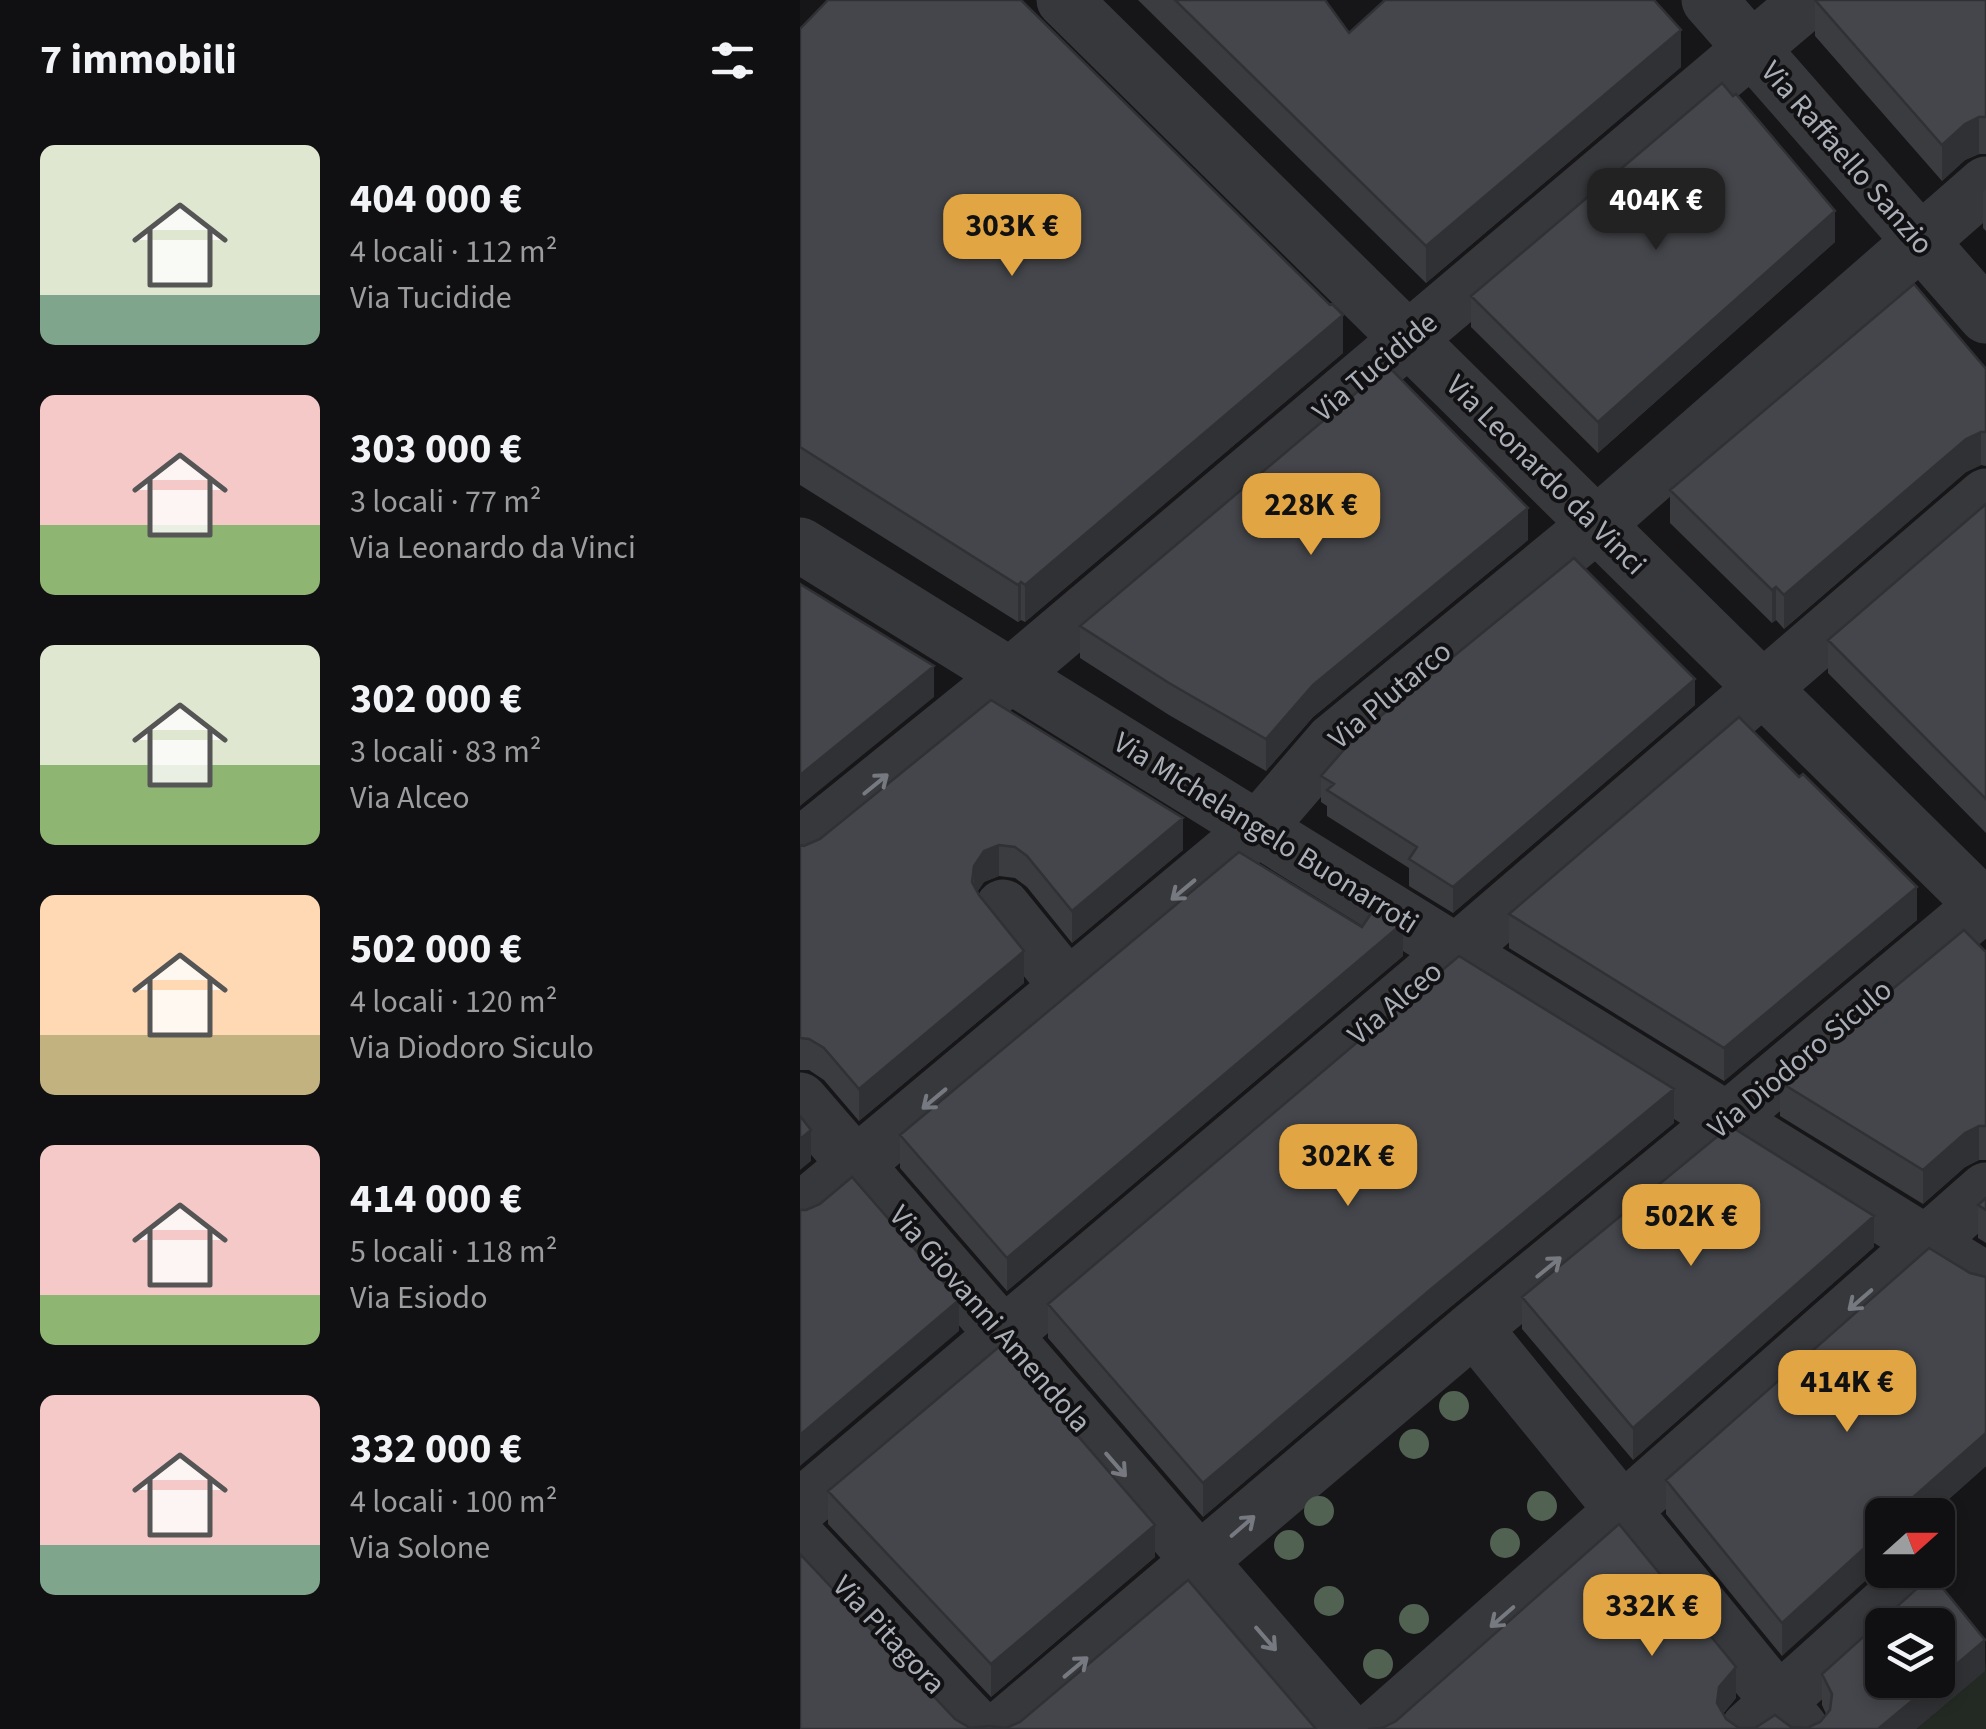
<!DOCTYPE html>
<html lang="it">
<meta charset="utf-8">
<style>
:root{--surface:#101012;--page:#1e1e20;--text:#f1f3f6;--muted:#9c9d9f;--line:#303032;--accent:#e2a544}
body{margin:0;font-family:"Source Sans 3",sans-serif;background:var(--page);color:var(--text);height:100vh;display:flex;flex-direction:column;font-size:38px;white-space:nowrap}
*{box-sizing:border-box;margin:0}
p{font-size:32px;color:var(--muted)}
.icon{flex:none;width:55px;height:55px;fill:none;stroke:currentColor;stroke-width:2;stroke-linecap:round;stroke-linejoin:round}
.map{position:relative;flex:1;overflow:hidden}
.drawer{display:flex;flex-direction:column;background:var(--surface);width:800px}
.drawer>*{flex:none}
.needle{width:65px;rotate:69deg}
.buttons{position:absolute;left:1065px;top:1498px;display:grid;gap:20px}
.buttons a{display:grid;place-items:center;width:90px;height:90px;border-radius:15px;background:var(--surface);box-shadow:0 5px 15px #0003,0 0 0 2px var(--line);font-size:50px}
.price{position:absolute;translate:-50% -85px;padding:0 22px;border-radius:20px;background:var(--accent);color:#111;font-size:32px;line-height:65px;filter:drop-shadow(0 2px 5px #0008)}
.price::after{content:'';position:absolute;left:50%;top:60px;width:30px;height:22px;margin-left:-15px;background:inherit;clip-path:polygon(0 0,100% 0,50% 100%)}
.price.current{background:#222;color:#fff}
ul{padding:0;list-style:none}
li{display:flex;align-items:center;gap:30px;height:250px;padding:0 40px}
li span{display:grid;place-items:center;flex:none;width:280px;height:200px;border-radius:15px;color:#555}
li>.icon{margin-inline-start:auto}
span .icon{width:120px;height:120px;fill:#fffc;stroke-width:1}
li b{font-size:42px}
h2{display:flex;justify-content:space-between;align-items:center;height:120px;padding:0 40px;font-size:42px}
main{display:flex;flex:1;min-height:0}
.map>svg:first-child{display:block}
.green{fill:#232a23}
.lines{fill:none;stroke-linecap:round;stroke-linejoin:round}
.minor{stroke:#37383c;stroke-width:55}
.tree{fill:#516252}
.wall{fill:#3b3c40}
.shaded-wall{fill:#303134}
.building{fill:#45464b;stroke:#303134;stroke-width:2.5}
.oneway{stroke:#767980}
.labels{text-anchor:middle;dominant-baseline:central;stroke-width:8;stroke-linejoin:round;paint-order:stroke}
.street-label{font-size:30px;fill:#a9aeb7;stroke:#111113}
</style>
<main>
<section class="drawer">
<h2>7 immobili<svg class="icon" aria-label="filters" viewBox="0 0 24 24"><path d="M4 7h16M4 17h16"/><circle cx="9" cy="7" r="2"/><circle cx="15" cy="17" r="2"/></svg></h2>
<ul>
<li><span style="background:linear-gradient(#dfe7d0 75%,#7fa58c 0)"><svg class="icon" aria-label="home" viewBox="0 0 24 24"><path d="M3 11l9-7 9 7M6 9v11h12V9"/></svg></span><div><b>404 000 €</b><p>4 locali · 112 m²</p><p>Via Tucidide</p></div></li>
<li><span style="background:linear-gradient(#f6c9c9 65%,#8fb573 0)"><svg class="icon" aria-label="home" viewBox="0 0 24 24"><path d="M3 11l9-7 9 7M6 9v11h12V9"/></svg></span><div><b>303 000 €</b><p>3 locali · 77 m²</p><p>Via Leonardo da Vinci</p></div></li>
<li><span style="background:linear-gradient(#dfe7d0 60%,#8fb573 0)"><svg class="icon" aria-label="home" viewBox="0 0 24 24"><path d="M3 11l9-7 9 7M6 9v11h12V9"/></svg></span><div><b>302 000 €</b><p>3 locali · 83 m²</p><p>Via Alceo</p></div></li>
<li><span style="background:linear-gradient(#ffd9b3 70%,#c2b280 0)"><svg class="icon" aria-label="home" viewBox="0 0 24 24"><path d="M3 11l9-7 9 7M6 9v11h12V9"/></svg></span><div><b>502 000 €</b><p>4 locali · 120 m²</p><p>Via Diodoro Siculo</p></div></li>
<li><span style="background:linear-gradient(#f6c9c9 75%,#8fb573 0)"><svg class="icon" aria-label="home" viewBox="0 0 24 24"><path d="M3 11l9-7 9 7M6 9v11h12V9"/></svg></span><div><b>414 000 €</b><p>5 locali · 118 m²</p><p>Via Esiodo</p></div></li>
<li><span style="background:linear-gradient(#f6c9c9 75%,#7fa58c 0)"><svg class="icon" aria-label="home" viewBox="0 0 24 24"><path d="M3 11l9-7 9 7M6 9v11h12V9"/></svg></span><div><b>332 000 €</b><p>4 locali · 100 m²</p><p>Via Solone</p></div></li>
</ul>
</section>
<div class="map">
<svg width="1186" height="1729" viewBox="0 0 1186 1729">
<rect width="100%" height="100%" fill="#161618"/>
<path class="green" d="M1186 1659V1729H1116L1185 1671Z"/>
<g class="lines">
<path class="minor" d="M264 0 1186 908
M909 0 1186 316
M0 545 1186 1280
M0 846 211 675 1009 0
M203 907 268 987
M0 1100 545 1729
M0 1211 458 828 533 741 796 525 1186 184
M674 1328 1001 1729
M0 1507 656 952 1186 496
M0 1540 178 1729
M201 1729 674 1328 928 1119 1186 903
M575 1729 1186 1190
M948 1729 1125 1570"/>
</g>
<g class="tree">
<circle cx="654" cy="1406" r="15"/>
<circle cx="614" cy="1444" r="15"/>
<circle cx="742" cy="1506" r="15"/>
<circle cx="519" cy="1511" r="15"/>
<circle cx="705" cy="1543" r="15"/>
<circle cx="489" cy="1545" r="15"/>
<circle cx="529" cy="1601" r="15"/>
<circle cx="614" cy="1619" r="15"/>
<circle cx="578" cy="1664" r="15"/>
</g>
<path class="wall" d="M338 0H525L549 33 881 67 626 283Z
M1015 0H1186V154H1179L1165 160 1142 181 1015 36Z
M0 29 543 353 225 622 221 620 218 622 0 485Z
M1186 189V231L1183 228V192Z
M1035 242 798 453 671 327V296Z
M1186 369V466L1181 465 1166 472 984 629 976 620 972 623 870 523V490Z
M1186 504V833L1028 673V640Z
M728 540 513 717 466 771 369 715 280 658V626Z
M895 705 653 913 609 886V868L527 816V806L521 802V776Z
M20 839 383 850 272 943 227 887 215 878 199 876 184 882 177 892 224 983 59 1121 24 1080 9 1070H0V845L4 846Z
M709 914 1117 920 924 1081 709 948Z
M1186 952V1160H1179L1165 1167 1123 1204 980 1116V1082Z
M603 956 207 1291 100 1168V1135Z
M874 1123 631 1323 403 1517 248 1338V1304Z
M1186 1198V1243L1178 1238V1205Z
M1074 1247 833 1460 722 1329V1297Z
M1170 1273 1186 1277V1466L1131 1515H1082L982 1656 866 1514V1480Z
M28 1491 355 1557 191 1697 28 1524Z
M1185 1671 1116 1729H568L936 1698 923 1714 926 1719 939 1728H1007L1020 1722 1026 1714 1022 1705V1674Z"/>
<path class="shaded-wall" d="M881 30V67L626 283V246Z
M1179 117V154L1165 160 1142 181V145L1165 124Z
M1035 211V242L798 453V422Z
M543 315V353L225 622V585Z
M1181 432V465L1166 472 984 629V595L1166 439Z
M728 508V540L513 717 466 771V739L513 685Z
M221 582V620L218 622V585Z
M976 587V620L972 623V590Z
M134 666V697L0 806V775Z
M895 679V705L653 913V887Z
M383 818V850L272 943V911Z
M199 845V876L184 882 174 897V866L184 851Z
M1117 887V920L924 1081V1048Z
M603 923V956L207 1291V1258Z
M224 951V983L59 1121V1089Z
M874 1089V1123L631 1323 403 1517V1483L631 1289Z
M1179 1126V1160L1165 1167 1123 1204V1170L1165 1133Z
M11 1130V1161L0 1170V1139Z
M1074 1216V1247L833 1460V1428Z
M159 1300V1331L0 1466V1435Z
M1186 1433V1466L1131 1515H1093Z
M355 1525V1557L191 1697V1664Z
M1082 1532V1566L982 1656V1623Z
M1185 1640V1671L1116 1729H1078Z
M936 1667V1698L919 1718 917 1703 919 1687Z"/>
<path class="building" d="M28 0H221L530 305 532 304 543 315 225 585 221 582 218 585 0 447V29Z
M375 0H525L549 33 585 0H854L881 30 626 246Z
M1015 0H1186V117H1179L1165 124 1142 145Z
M922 83 933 96 936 94 1035 211 798 422 671 296Z
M1114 284 1186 369V432H1181L1166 439 984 595 976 587 972 590 870 490Z
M588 366 728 508 513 685 466 739 369 683 280 626Z
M1186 504V799L1028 640Z
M774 558 895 679 653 887 609 859 617 847 527 790 534 784 521 776 555 737Z
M0 584 134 666 0 775Z
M191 700 383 818 272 911 227 856 215 847 199 845 184 851 174 866 172 882 179 895 224 951 59 1089 24 1048 9 1039 0 1038V845L4 846 20 839Z
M939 717 999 777 1003 774 1117 887 924 1048 709 914Z
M439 852 562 927 576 906 603 923 207 1258 100 1135Z
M1164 930 1186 952V1126H1179L1165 1133 1123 1170 980 1082Z
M659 956 874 1089 631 1289 403 1483 248 1304Z
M0 1116 11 1130 0 1139Z
M930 1126 1074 1216 833 1428 722 1297Z
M52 1177 159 1300 0 1435V1210H6L20 1204Z
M1186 1198V1210L1178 1205Z
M1129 1248 1170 1273 1186 1277V1433L1093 1515H1082V1532L982 1623 866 1480Z
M200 1346 355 1525 191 1664 28 1491Z
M819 1524 936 1667 919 1687 917 1703 926 1719 939 1728H955L975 1715 991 1727 1007 1728 1020 1722 1030 1710 1032 1694 1022 1674 1132 1575 1185 1640 1138 1680V1625H1082V1680H1137L1078 1729H568L582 1728 596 1721Z
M0 1554 155 1719 170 1728 189 1726 206 1728 220 1722 388 1580 516 1729H0Z"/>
<defs><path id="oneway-shaft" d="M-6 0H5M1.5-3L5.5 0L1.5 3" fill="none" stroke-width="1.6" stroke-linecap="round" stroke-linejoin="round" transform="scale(2.5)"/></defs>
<g class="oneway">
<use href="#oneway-shaft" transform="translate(76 784) rotate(-39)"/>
<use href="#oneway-shaft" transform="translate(383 890) rotate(140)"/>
<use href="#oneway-shaft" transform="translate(134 1099) rotate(140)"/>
<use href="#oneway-shaft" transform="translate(749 1267) rotate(-39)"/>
<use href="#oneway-shaft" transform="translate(1060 1300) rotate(139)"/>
<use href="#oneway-shaft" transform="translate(316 1465) rotate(49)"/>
<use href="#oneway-shaft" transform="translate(443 1526) rotate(-41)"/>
<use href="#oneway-shaft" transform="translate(702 1617) rotate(139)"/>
<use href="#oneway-shaft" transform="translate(466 1639) rotate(49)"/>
<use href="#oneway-shaft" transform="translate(276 1667) rotate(-40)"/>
</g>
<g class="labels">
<g class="street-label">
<text transform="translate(1047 158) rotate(49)">Via Raffaello Sanzio</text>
<text transform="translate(575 367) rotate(-40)">Via Tucidide</text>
<text transform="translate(746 475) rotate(45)">Via Leonardo da Vinci</text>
<text transform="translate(590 695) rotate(-40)">Via Plutarco</text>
<text transform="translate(466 833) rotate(32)">Via Michelangelo Buonarroti</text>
<text transform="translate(595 1003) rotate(-40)">Via Alceo</text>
<text transform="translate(1000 1059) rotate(-40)">Via Diodoro Siculo</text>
<text transform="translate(190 1319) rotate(49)">Via Giovanni Amendola</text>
<text transform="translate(89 1635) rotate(47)">Via Pitagora</text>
</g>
</g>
</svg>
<div class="buttons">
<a><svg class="needle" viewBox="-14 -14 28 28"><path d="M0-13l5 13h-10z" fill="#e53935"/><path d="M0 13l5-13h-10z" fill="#9c9d9f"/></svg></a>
<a><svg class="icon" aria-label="layers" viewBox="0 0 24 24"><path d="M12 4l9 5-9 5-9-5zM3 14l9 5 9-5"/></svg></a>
</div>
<b class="price current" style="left:856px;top:253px">404K €</b>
<b class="price" style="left:212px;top:279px">303K €</b>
<b class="price" style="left:511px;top:558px">228K €</b>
<b class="price" style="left:548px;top:1209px">302K €</b>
<b class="price" style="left:891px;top:1269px">502K €</b>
<b class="price" style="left:1047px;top:1435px">414K €</b>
<b class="price" style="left:852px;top:1659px">332K €</b>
</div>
</main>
